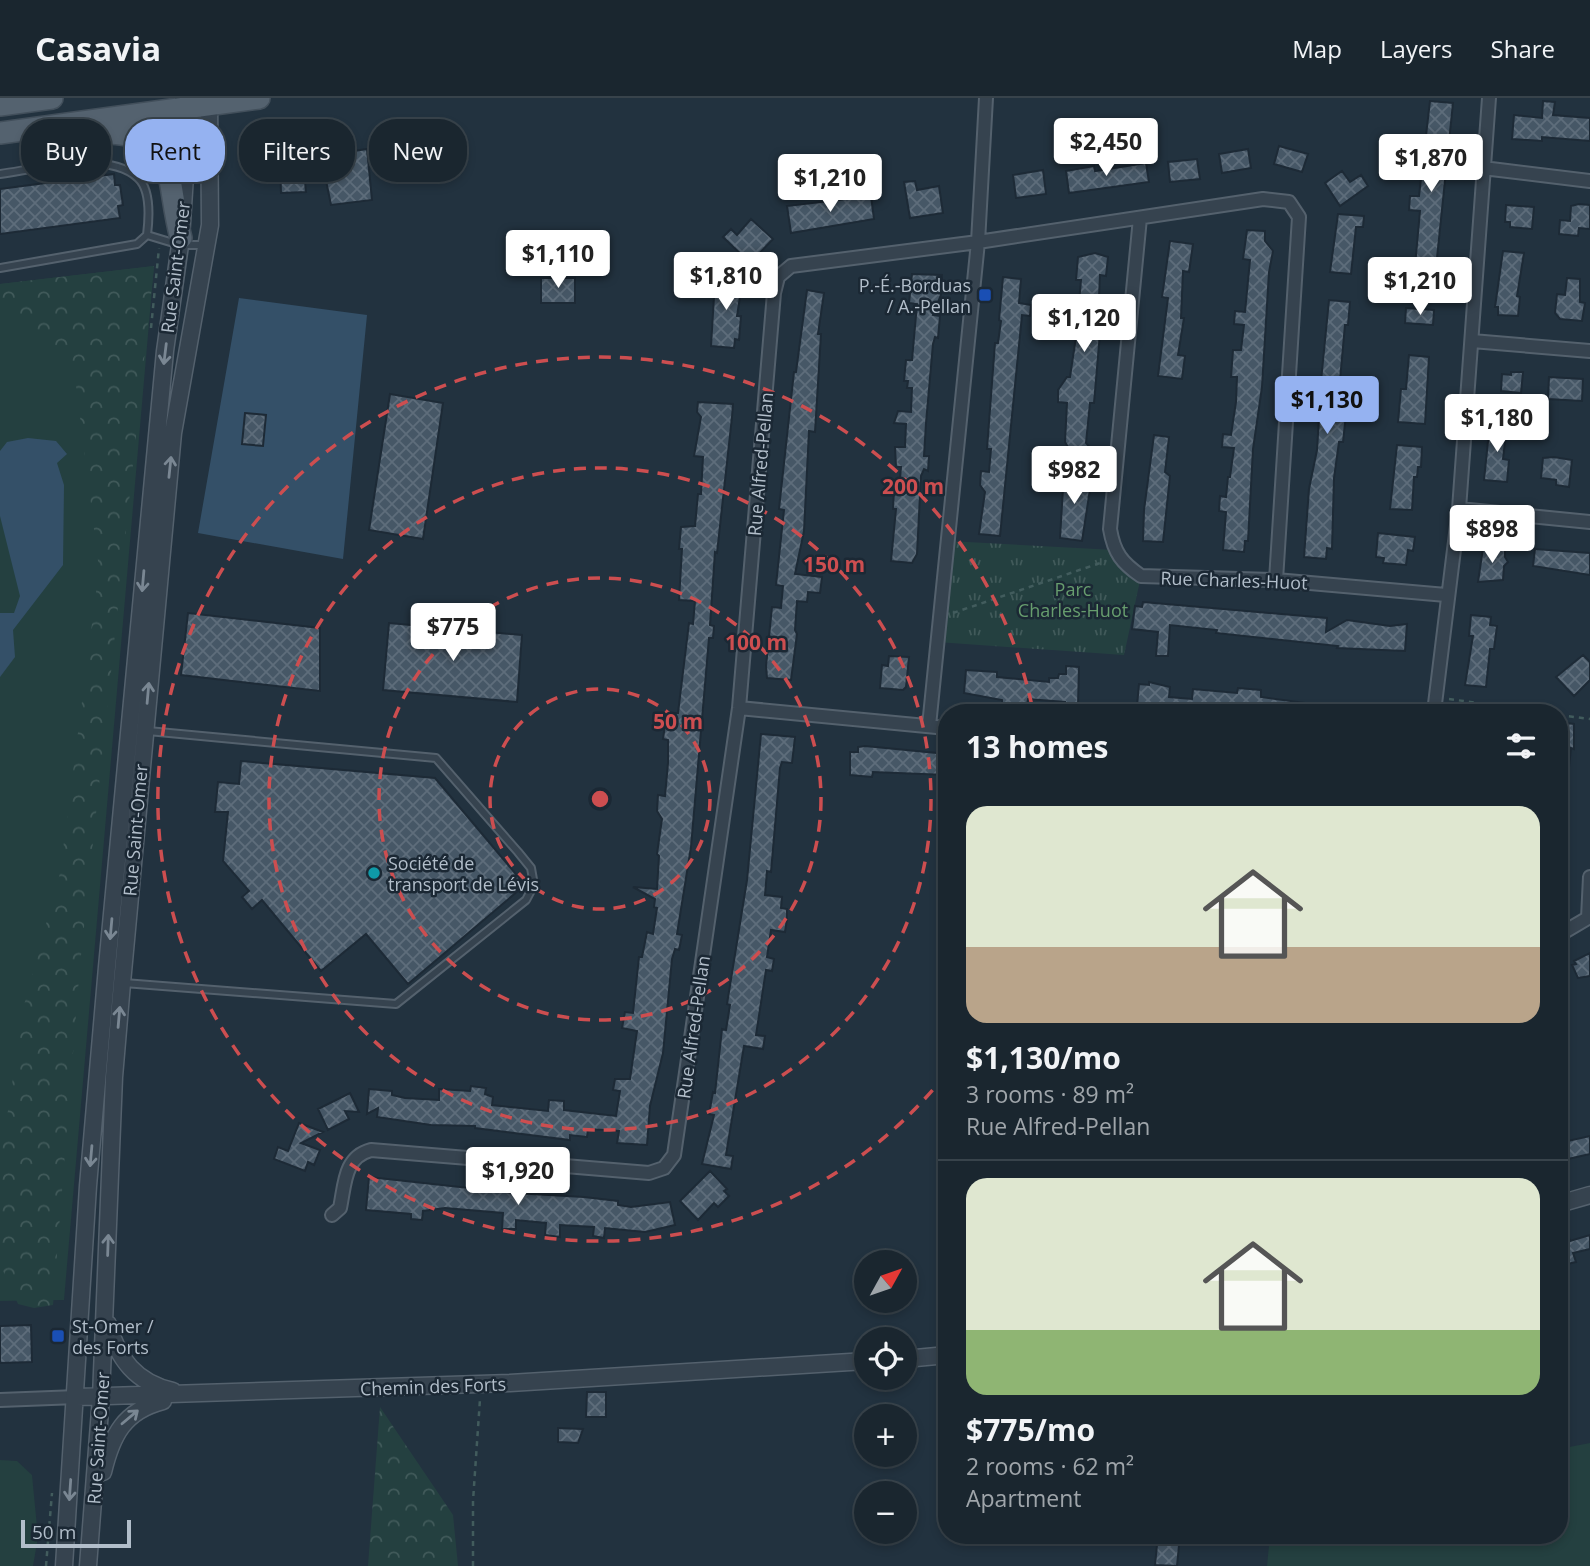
<!DOCTYPE html>
<meta charset="utf-8">
<style>
:root{--surface:#1a262f;--page:#232e37;--text:#f1f3f6;--muted:#9fa5aa;--line:#38434b;--accent:#95b2f1}
body{margin:0;font-family:"Open Sans",sans-serif;background:var(--page);color:var(--text);height:100vh;display:flex;flex-direction:column;font-size:26px;white-space:nowrap}
*{box-sizing:border-box;margin:0}
p{font-size:23px;color:var(--muted)}
.icon{flex:none;width:38px;height:38px;fill:none;stroke:currentColor;stroke-width:2;stroke-linecap:round;stroke-linejoin:round}
.map{position:relative;flex:1;overflow:hidden}
.side{position:absolute;left:938px;top:606px;width:630px;height:840px;display:flex;flex-direction:column;background:var(--surface);border-radius:28px;box-shadow:0 4px 10px #0003,0 0 0 2px var(--line)}
.side>*{flex:none}
.top-card{position:absolute;left:21px;top:21px;width:665px;height:63px;display:flex;gap:14px}
.needle{width:46px;rotate:50deg}
.fabs{position:absolute;left:854px;top:1152px;display:grid;gap:14px}
.fabs a{display:grid;place-items:center;width:63px;height:63px;border-radius:50%;background:var(--surface);box-shadow:0 4px 10px #0003,0 0 0 2px var(--line);font-size:35px}
.scale{position:absolute;left:21px;bottom:18px;width:110px;box-sizing:border-box;padding-left:7px;border:4px solid #b2beca;border-top:0;font-size:19px;line-height:24px;white-space:nowrap;color:#b2beca;-webkit-text-stroke:5px #1b2834;paint-order:stroke}
.price{position:absolute;translate:-50% -60px;padding:0 16px;border-radius:7px;background:#fff;color:#222;font-size:23px;line-height:46px;filter:drop-shadow(0 2px 4px #0008)}
.price::after{content:'';position:absolute;left:50%;top:42px;width:21px;height:16px;margin-left:-10px;background:inherit;clip-path:polygon(0 0,100% 0,50% 100%)}
.price.current{background:var(--accent);color:#111}
ul{padding:0;list-style:none}
li{display:grid;align-content:center;gap:14px;height:371px;padding:0 28px}
li+li{border-top:2px solid var(--line)}
li span{display:grid;place-items:center;height:217px;border-radius:21px;color:#555}
li>.icon{margin-inline-start:auto}
span .icon{width:126px;height:126px;fill:#fffc;stroke-width:1}
li b{font-size:30px}
h2{display:flex;justify-content:space-between;align-items:center;height:84px;padding:0 28px;font-size:30px}
.pill{padding:0 24px;border-radius:28px;background:var(--surface);box-shadow:0 4px 10px #0003,0 0 0 2px var(--line);font-size:24px;line-height:63px}
.pill.current{background:var(--accent);color:#111}
header{display:flex;align-items:center;gap:42px;box-sizing:border-box;height:98px;padding:0 35px;background:var(--surface);border-bottom:2px solid var(--line)}
header strong{font-size:33px}
nav{display:flex;gap:38px;margin-inline-start:auto;font-size:24px}
.map>svg:first-child{display:block}
.grass{fill:#244040}
.forest{fill:url(#forest-crowns)}
.park{fill:url(#park-tufts)}
.water{fill:#345068}
.building{fill:url(#building-cross-hatch);stroke:#1d2a36;stroke-width:2}
.lines{fill:none;stroke-linecap:round;stroke-linejoin:round}
.service-casing{stroke:#54616d;stroke-width:10}
.minor-casing{stroke:#54616d;stroke-width:16}
.tertiary-casing{stroke:#54616d;stroke-width:19}
.primary-casing{stroke:#424f5b;stroke-width:24}
.path{stroke:#425c5d;stroke-width:2.5;stroke-dasharray:5 5;stroke-linecap:butt}
.service{stroke:#36434f;stroke-width:6}
.minor{stroke:#36434f;stroke-width:12}
.tertiary{stroke:#36434f;stroke-width:16}
.primary{stroke:#54626f;stroke-width:21}
.oneway{stroke:#7a8793}
.ring{fill:none;stroke:#cd4e50;stroke-width:3.5;stroke-dasharray:12 9}
.transit-dot{fill:#1a4fb4;stroke:#1b2834;stroke-width:2.5}
.culture-dot{fill:#0f9aa8;stroke:#1b2834;stroke-width:2.5}
.labels{text-anchor:middle;dominant-baseline:central;stroke-width:5;stroke-linejoin:round;paint-order:stroke}
.street-label{font-size:18px;fill:#b2beca;stroke:#1b2834}
.poi-label{font-size:18px;fill:#b2beca;stroke:#1b2834;text-anchor:start}
.park-label{font-size:18px;fill:#679d6e;stroke:#1b2834}
.centre{fill:#cd4e50;stroke:#1b2834;stroke-width:3.5}
.ring-label{font-size:21px;text-anchor:middle;font-weight:bold;fill:#cd4e50;stroke:#1b2834;stroke-width:5;stroke-linejoin:round;paint-order:stroke}
</style>
<header>
<strong>Casavia</strong>
<nav><a>Map</a><a>Layers</a><a>Share</a></nav>
</header>
<div class="map">
<svg width="1590" height="1468" viewBox="0 0 1590 1468">
<defs>
<pattern id="forest-crowns" width="20" height="18" patternUnits="userSpaceOnUse" patternTransform="scale(1.75)"><rect width="20" height="18" fill="#244040"/><path d="M2 6a3 3 0 1 1 6 0M12 15a3 3 0 1 1 6 0" fill="none" stroke="#415a5a"/></pattern>
<pattern id="park-tufts" width="24" height="20" patternUnits="userSpaceOnUse" patternTransform="scale(1.75)"><rect width="24" height="20" fill="#244040"/><path d="M3 7l-1-3M5 7V3M7 7l1-3M15 17l-1-3M17 17v-4M19 17l1-3" fill="none" stroke="#415a5a"/></pattern>
<pattern id="building-cross-hatch" width="8" height="8" patternUnits="userSpaceOnUse" patternTransform="scale(1.75)"><rect width="8" height="8" fill="#465766"/><path d="M0 0l8 8M0 8l8-8" fill="none" stroke="#5e6d7b"/></pattern>
</defs>
<rect width="100%" height="100%" fill="#22323f"/>
<path class="grass" d="M154 168 64 1202 0 1203V186Z
M1590 1345V1468H1267L1270 1437H1559V1351Z
M0 1362 17 1363 32 1377 38 1439 33 1468H0Z"/>
<path class="forest" d="M154 168 80 867 53 1207 34 1210 18 1206 0 1166V1065L24 907 60 775 99 471 73 263 13 220 0 226V186Z
M380 1309 453 1417 458 1468H368Z"/>
<path class="park" d="M948 443 1114 452 1141 478 1124 557 937 544Z"/>
<path class="water" d="M239 200 367 217 343 461 198 435Z
M28 340 56 343 67 356 57 365 64 387 63 467 13 532 15 559 0 579V515H14L20 498 0 418V353L7 344Z"/>
<path class="building" d="M1430 3 1453 5 1434 189 1409 187 1411 168H1415L1420 113 1409 112 1410 98H1419Z
M1543 3 1555 4 1553 17 1590 20V43L1542 39V43L1512 41 1514 17 1542 20Z
M293 35 301 43 306 94 281 95 280 65 255 68 252 38Z
M1279 48 1308 56 1302 74 1274 66Z
M367 51 372 102 331 107 321 58Z
M1248 51 1251 70 1222 75 1219 56Z
M1197 61 1200 81 1170 84 1168 64Z
M1146 65 1149 84 1069 95 1066 73 1094 68 1095 73Z
M1043 72 1046 96 1016 100 1013 77Z
M1342 73 1350 84 1361 77 1368 88 1340 108 1325 85Z
M114 76 115 87H120L123 107 118 108 120 120 0 136V91Z
M915 83 917 92 939 88 943 115 910 120 904 84Z
M871 98 874 121 791 135 787 108Z
M1579 106 1590 107V131L1579 130 1578 138 1559 136 1560 122 1570 123 1571 108Z
M1506 107 1534 109 1532 131 1510 129V124H1505Z
M1338 116 1364 118 1363 129H1356L1351 176 1330 174Z
M751 121 773 141 750 165 723 139 731 131 737 137Z
M1247 132 1265 133V143L1273 153 1269 174 1262 289 1253 351 1248 443H1245L1244 454 1223 452 1226 414 1219 413 1220 398 1226 399 1228 379H1230L1234 350 1222 349 1223 336 1231 337 1236 304 1237 279H1231L1233 252H1241L1244 227 1234 226 1235 213 1245 214 1250 162 1243 161Z
M1170 143 1193 146 1189 174 1183 173 1181 220H1184L1178 257 1185 258 1182 281 1158 278 1168 200 1162 199Z
M1503 153 1524 155 1517 198 1520 199 1518 218 1498 217V209H1495Z
M1095 155 1108 159 1106 178 1100 177 1099 200H1103L1094 305H1090L1086 345 1098 359 1069 351 1065 344 1067 305 1058 304V292L1067 279H1070L1076 239 1081 182H1076L1078 159Z
M912 176 942 177V194L933 217 940 218 938 240 935 239 933 246 926 325 924 358H929L928 373 924 371 921 378 917 456 912 465 891 463 896 411H893L894 391 899 392 901 369H896L895 349H905L906 326 894 325 898 313 911 314 912 290H907L908 283H904L906 262H912L917 206 909 205Z
M724 177 743 180 737 218H741L739 242 735 241 734 250 711 248 715 182Z
M1003 179 1021 181 1019 205 1031 207 1030 218 1022 217 1000 438 979 436 985 394 980 387 981 373 989 374 991 351H987L995 245H998L1001 223 999 222Z
M541 180H575V205H541Z
M1567 180 1580 181V204L1585 205 1582 223 1560 221 1555 215 1557 196 1565 197Z
M807 192 824 195 818 236H821L815 334 809 333 804 433 795 476 822 479 820 495 808 494 807 504 797 503 795 532 797 536 791 582 767 580 766 568 772 509 781 510 783 488 776 487 784 412 779 411 794 274H796Z
M1329 202 1350 204 1348 227H1345L1337 315 1346 316 1343 344H1339L1334 380 1332 451 1327 450 1326 461 1304 459 1309 391 1317 352 1320 304 1319 298H1316L1317 282 1321 283Z
M1406 210 1434 212 1433 227 1405 225Z
M1409 257 1429 259 1425 326 1398 324 1401 291H1406Z
M1511 274H1523L1521 295 1501 293 1502 276 1511 277Z
M1549 279 1583 281 1582 303 1548 301Z
M390 296 443 305 423 441 369 432Z
M698 304 733 306 732 319 717 455 715 454 710 527 714 528 713 540H709L691 749 677 836 682 837 679 852 675 851 672 861 663 955 650 1008 647 1047 617 1045 619 1033 588 1031 587 1039 570 1037V1042L475 1030V1028L431 1027 377 1019 378 1010 367 1016 369 991 392 993V997L405 1000 439 1002V991L470 993 471 988 486 990 485 996 493 999 492 1007 548 1013 549 1002 564 1003V1012L616 1018 620 993 613 992 615 981H630L637 933 622 930 625 914 633 915 639 859H642L647 834 653 836 657 810 654 809 655 801 633 789 657 791 659 758 657 756 662 721 657 713 658 697 665 698 668 665V642L663 641 665 627 674 615H678L689 525 693 526 695 503 679 502 682 451H679L681 429 695 428 698 396H701L703 359 694 358 701 319 697 314Z
M245 315 266 317 263 348 242 346Z
M1490 324 1507 327 1503 361 1509 362 1507 384 1484 382Z
M1154 337 1169 339 1165 374 1170 378 1163 444 1143 443 1144 412Z
M1397 347 1422 349 1421 369H1418L1417 379H1414L1412 412 1390 411Z
M1554 359 1572 362 1569 389 1556 387V382L1541 380 1543 360Z
M1064 374 1085 376 1084 384 1091 385 1082 443 1060 440Z
M1378 435 1415 439 1413 453 1408 452 1406 467 1383 465 1384 460 1376 459Z
M1483 450 1505 451V459L1508 464 1504 468 1503 482 1478 484Z
M1535 451 1590 455V477L1533 468Z
M1143 504 1327 520 1326 534 1347 522 1390 528 1407 526 1405 553 1337 550 1338 548 1216 535 1217 532 1170 527 1168 558H1156L1158 534 1132 531 1135 508 1142 509Z
M188 515 320 530V593L181 577Z
M1471 517 1491 519 1490 527 1497 528 1494 551H1490L1486 589 1465 587 1473 538H1469Z
M389 525 522 537 517 604 383 592Z
M1583 557 1590 564V582L1574 598 1556 579Z
M889 558 909 559 906 589 903 592 880 590 882 567 888 568Z
M1066 568 1079 569 1078 608 1065 607V604L1028 601 1027 607 1002 605V602L964 595 966 572 997 574V579L1049 584V580H1058L1059 576H1066Z
M1149 584 1170 589 1169 599 1192 601 1193 591 1237 595 1238 590 1261 592V599L1313 606 1312 614H1144L1145 609 1137 608 1139 586 1149 587Z
M1559 624 1574 626V651L1571 650 1567 687 1559 686Z
M761 636 795 639 792 665 782 664 780 670 771 774 767 773 765 797 782 799 781 810 787 811V821L785 834 771 832 767 859 774 861 772 873 766 872 756 937 765 938 763 951 744 948 726 1057 733 1058 731 1071 702 1066 714 1017 709 1016 713 994 715 995 722 931 726 932 730 907 727 906 747 782Z
M865 648 947 656V677L873 674 872 679 850 677V654H858V649Z
M241 663 435 680 525 787 408 886 366 836 321 873 262 802 252 811 242 799 249 793 223 763 228 714H215L218 684 239 686Z
M1590 855V878L1578 880 1572 867 1576 866 1574 863Z
M350 995 359 1014 345 1013 349 1021 328 1032 318 1011Z
M299 1025 323 1034 301 1045 320 1052 314 1067 308 1064 305 1073 274 1061 278 1049 288 1053Z
M1590 1038V1056L1559 1063V1045Z
M710 1073 727 1091 724 1093 729 1098 718 1109 714 1105 698 1122 680 1103Z
M369 1079 514 1095 584 1099 618 1103V1107L631 1109 670 1104 675 1127 645 1134 605 1130 604 1140 593 1138 594 1129 560 1127V1139L545 1137 546 1125 516 1122V1131H502L503 1115 445 1110 423 1113 422 1122 411 1121V1116L366 1112Z
M1559 1119H1563L1570 1143 1590 1137V1151L1573 1155 1576 1164 1559 1168Z
M31 1227 32 1264 0 1265V1228Z
M587 1294H606V1319H586Z
M558 1330 583 1331 578 1345 558 1344Z
M1158 1437H1180L1177 1468 1155 1467Z"/>
<g class="lines">
<g class="service-casing">
<path id="service" d="M0 76C37 71 108 52 138 80 151 92 149 121 147 137
M0 170 137 146 147 137 180 147H206
M124 885 396 906 526 802 534 787 531 770 518 754 436 660 148 633"/>
</g>
<g class="minor-casing">
<path id="minor" d="M1483 70 1590 83
M1140 120 1110 431C1114 455 1122 465 1141 478L1276 482 1446 497
M1472 243 1590 253
M1459 411 1590 424
M739 610 947 630
M1434 614 1459 411 1489 0
M929 628 978 144 986 0
M1559 837 1588 820 1590 779
M332 1117 340 1110C345 1086 344 1059 371 1052L649 1075 664 1070 674 1057 739 610 774 195 778 179 791 168 978 144 1263 101 1289 104 1299 119 1276 482
M0 1302 77 1299"/>
</g>
<g class="tertiary-casing">
<path id="tertiary" d="M1559 1106 1590 1097
M108 1226C118 1261 136 1285 173 1293
M905 1261 947 1257
M77 1299 510 1285 866 1263
M103 1374C112 1337 124 1313 163 1303
M64 1468 88 1088 107 869 165 253 181 140 185 78 183 0
M88 1468 101 1299 114 979 122 885 173 335 210 127 209 0"/>
</g>
<g class="primary-casing">
<path id="primary" d="M0 7 52 0
M0 35 259 0
M87 35C183 31 163 72 181 140"/>
</g>
<path class="path" d="M151 230 159 150
M953 515 1106 463
M1449 601 1542 614
M1559 617 1590 621
M46 1468 52 1395
M473 1468V1403L480 1301"/>
<use href="#service" class="service"/>
<use href="#minor" class="minor"/>
<use href="#tertiary" class="tertiary"/>
<use href="#primary" class="primary"/>
</g>
<defs><path id="oneway-shaft" d="M-6 0H5M1.5-3L5.5 0L1.5 3" fill="none" stroke-width="1.6" stroke-linecap="round" stroke-linejoin="round" transform="scale(1.75)"/></defs>
<g class="oneway">
<use href="#oneway-shaft" transform="translate(165 256) rotate(97)"/>
<use href="#oneway-shaft" transform="translate(170 369) rotate(-84)"/>
<use href="#oneway-shaft" transform="translate(143 483) rotate(95)"/>
<use href="#oneway-shaft" transform="translate(148 595) rotate(-85)"/>
<use href="#oneway-shaft" transform="translate(111 831) rotate(95)"/>
<use href="#oneway-shaft" transform="translate(119 919) rotate(-85)"/>
<use href="#oneway-shaft" transform="translate(91 1058) rotate(95)"/>
<use href="#oneway-shaft" transform="translate(108 1147) rotate(-88)"/>
<use href="#oneway-shaft" transform="translate(130 1319) rotate(-40)"/>
<use href="#oneway-shaft" transform="translate(70 1392) rotate(94)"/>
</g>
<g class="ring">
<circle cx="600" cy="701" r="110"/>
<circle cx="600" cy="701" r="221"/>
<circle cx="600" cy="701" r="331"/>
<path d="M946 976A442 442 0 1 1 1033 613"/>
</g>
<g class="transit-dot">
<rect x="978" y="190" width="14" height="14" rx="3.5"/>
<rect x="51" y="1231" width="14" height="14" rx="3.5"/>
</g>
<circle class="culture-dot" cx="374" cy="775" r="7"/>
<g class="labels">
<g class="street-label">
<text transform="translate(175 169) rotate(-83)">Rue Saint-Omer</text>
<text transform="translate(760 366) rotate(-85)">Rue Alfred-Pellan</text>
<text transform="translate(1234 482) rotate(2)">Rue Charles-Huot</text>
<text transform="translate(135 732) rotate(-85)">Rue Saint-Omer</text>
<text transform="translate(693 929) rotate(-82)">Rue Alfred-Pellan</text>
<text transform="translate(433 1288) rotate(-2)">Chemin des Forts</text>
<text transform="translate(98 1340) rotate(-86)">Rue Saint-Omer</text>
</g>
<g class="poi-label">
<text x="971" y="187" text-anchor="end">P.-É.-Borduas<tspan x="971" dy="21">/ A.-Pellan</tspan></text>
<text x="388" y="765">Société de<tspan x="388" dy="21">transport de Lévis</tspan></text>
<text x="72" y="1228">St-Omer /<tspan x="72" dy="21">des Forts</tspan></text>
</g>
<g class="park-label">
<text x="1073" y="491">Parc<tspan x="1073" dy="21">Charles-Huot</tspan></text>
</g>
</g>
<circle cx="600" cy="701" r="10" class="centre"/>
<g class="ring-label">
<text x="913" y="396">200 m</text>
<text x="834" y="474">150 m</text>
<text x="756" y="552">100 m</text>
<text x="678" y="631">50 m</text>
</g>
</svg>
<div class="fabs">
<a><svg class="needle" viewBox="-14 -14 28 28"><path d="M0-13l5 13h-10z" fill="#e53935"/><path d="M0 13l5-13h-10z" fill="#9fa5aa"/></svg></a>
<a><svg class="icon" aria-label="locate" viewBox="0 0 24 24"><circle cx="12" cy="12" r="6"/><path d="M12 2v4M12 18v4M2 12h4M18 12h4"/></svg></a>
<a>+</a>
<a>−</a>
</div>
<div class="scale">50 m</div>
<b class="price" style="left:1106px;top:80px">$2,450</b>
<b class="price" style="left:1431px;top:96px">$1,870</b>
<b class="price" style="left:830px;top:116px">$1,210</b>
<b class="price" style="left:558px;top:192px">$1,110</b>
<b class="price" style="left:726px;top:214px">$1,810</b>
<b class="price" style="left:1420px;top:219px">$1,210</b>
<b class="price" style="left:1084px;top:256px">$1,120</b>
<b class="price current" style="left:1327px;top:338px">$1,130</b>
<b class="price" style="left:1497px;top:356px">$1,180</b>
<b class="price" style="left:1074px;top:408px">$982</b>
<b class="price" style="left:1492px;top:467px">$898</b>
<b class="price" style="left:453px;top:565px">$775</b>
<b class="price" style="left:518px;top:1109px">$1,920</b>
<div class="top-card">
<a class="pill">Buy</a>
<a class="pill current">Rent</a>
<a class="pill">Filters</a>
<a class="pill">New</a>
</div>
<section class="side">
<h2>13 homes<svg class="icon" aria-label="filters" viewBox="0 0 24 24"><path d="M4 7h16M4 17h16"/><circle cx="9" cy="7" r="2"/><circle cx="15" cy="17" r="2"/></svg></h2>
<ul>
<li><span style="background:linear-gradient(#dfe7d0 65%,#b9a48a 0)"><svg class="icon" aria-label="home" viewBox="0 0 24 24"><path d="M3 11l9-7 9 7M6 9v11h12V9"/></svg></span><div><b>$1,130/mo</b><p>3 rooms · 89 m²</p><p>Rue Alfred-Pellan</p></div></li>
<li><span style="background:linear-gradient(#dfe7d0 70%,#8fb573 0)"><svg class="icon" aria-label="home" viewBox="0 0 24 24"><path d="M3 11l9-7 9 7M6 9v11h12V9"/></svg></span><div><b>$775/mo</b><p>2 rooms · 62 m²</p><p>Apartment</p></div></li>
</ul>
</section>
</div>
